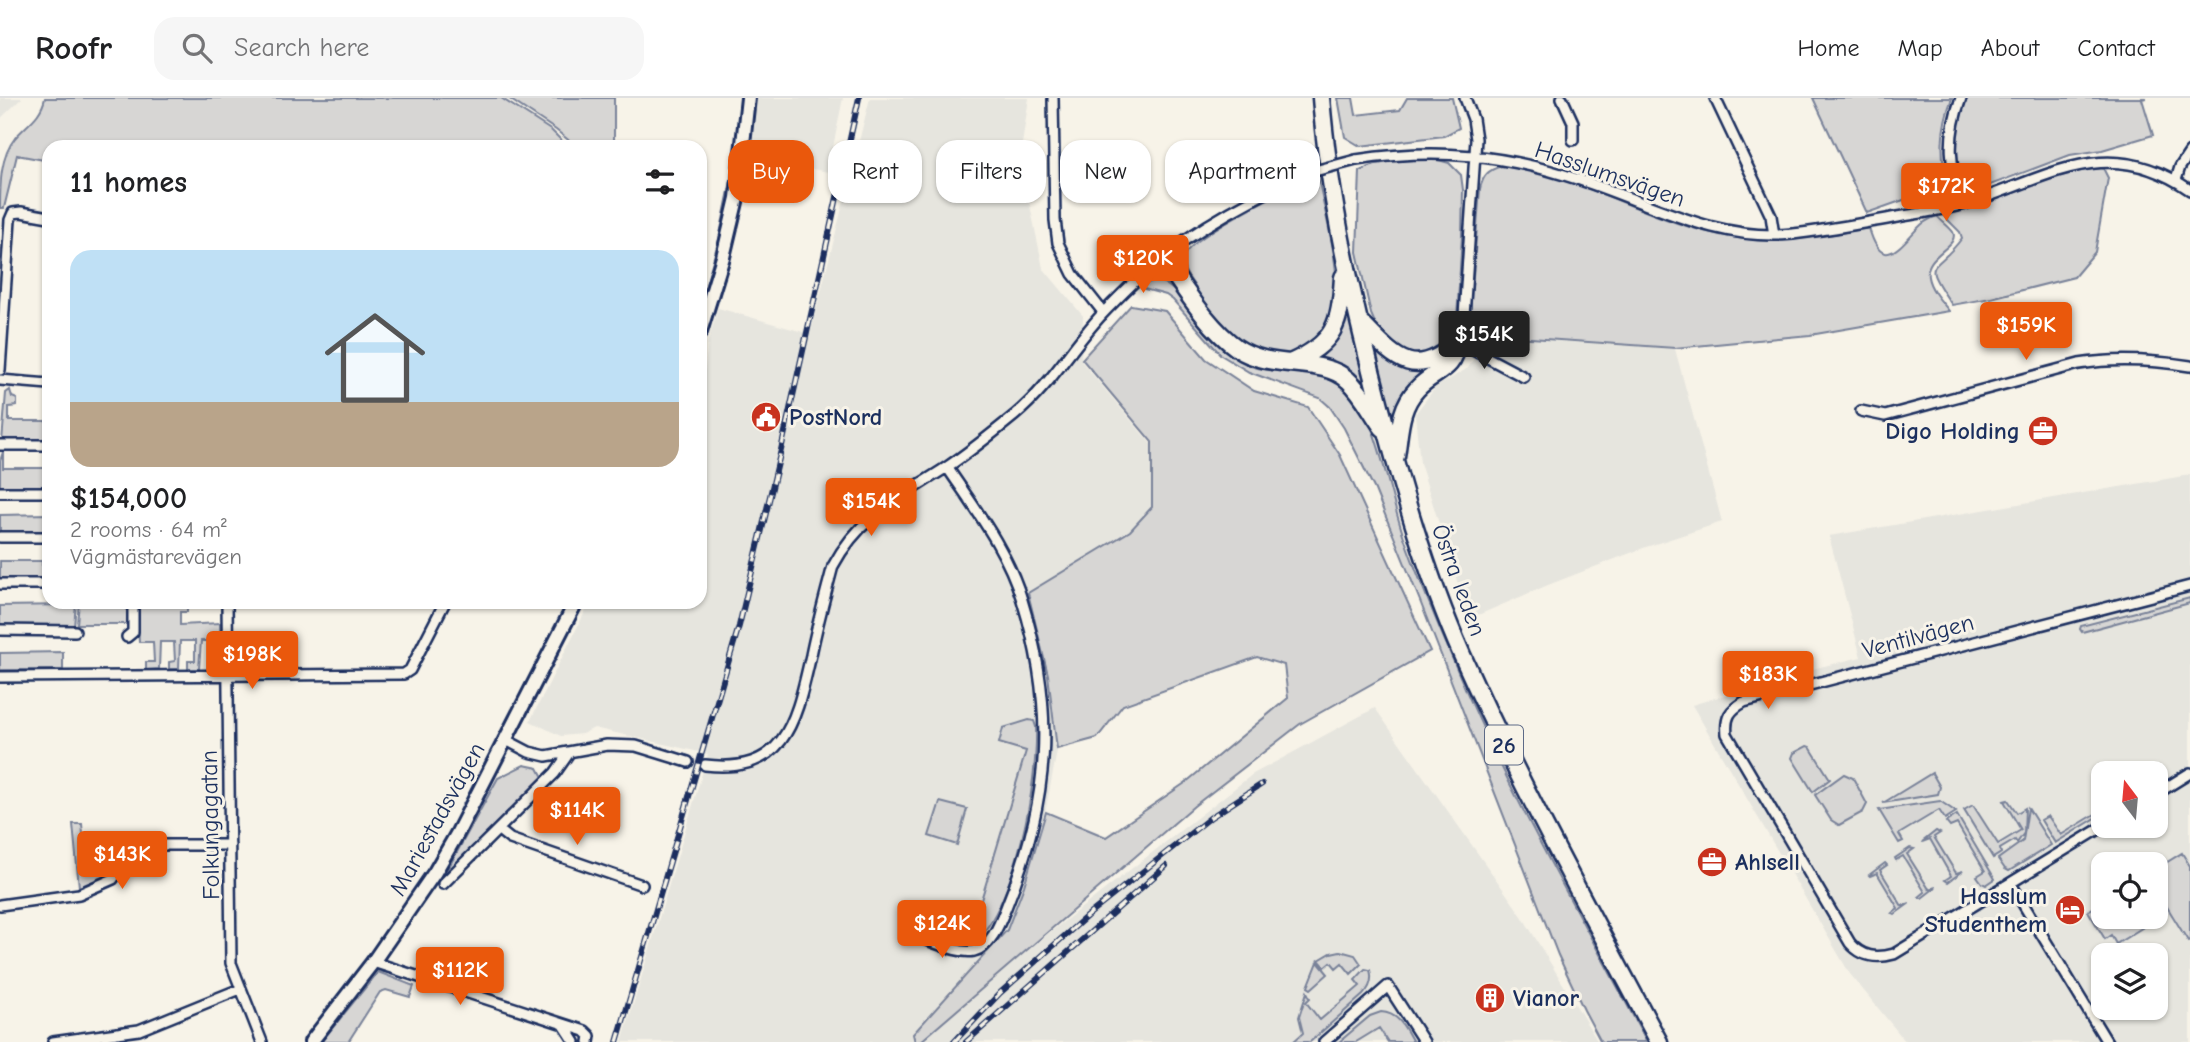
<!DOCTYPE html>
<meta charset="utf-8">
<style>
:root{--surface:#fff;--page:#f6f6f6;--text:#202124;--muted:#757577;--line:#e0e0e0;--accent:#ea580c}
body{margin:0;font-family:"Comic Neue",sans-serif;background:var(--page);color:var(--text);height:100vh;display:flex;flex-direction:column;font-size:26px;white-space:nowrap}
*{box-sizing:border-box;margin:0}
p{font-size:23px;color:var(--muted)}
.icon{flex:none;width:38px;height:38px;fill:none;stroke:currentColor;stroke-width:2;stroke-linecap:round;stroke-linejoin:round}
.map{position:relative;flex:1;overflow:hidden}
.panel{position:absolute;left:42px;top:42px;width:665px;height:469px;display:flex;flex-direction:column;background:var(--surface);border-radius:21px;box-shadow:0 2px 5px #0004}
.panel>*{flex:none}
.top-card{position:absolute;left:728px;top:42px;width:665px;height:63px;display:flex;gap:14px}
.needle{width:46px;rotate:344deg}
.controls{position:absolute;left:2091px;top:663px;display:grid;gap:14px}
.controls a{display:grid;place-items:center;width:77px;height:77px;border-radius:14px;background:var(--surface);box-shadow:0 2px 5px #0004;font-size:35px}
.price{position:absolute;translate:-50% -60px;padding:0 16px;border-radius:7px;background:var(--accent);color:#fff;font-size:23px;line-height:46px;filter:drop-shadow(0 2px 4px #0008)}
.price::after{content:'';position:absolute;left:50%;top:42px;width:21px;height:16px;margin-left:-10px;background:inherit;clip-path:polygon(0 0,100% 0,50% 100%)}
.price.current{background:#222;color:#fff}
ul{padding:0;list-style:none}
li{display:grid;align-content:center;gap:14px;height:371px;padding:0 28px}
li span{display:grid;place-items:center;height:217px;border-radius:21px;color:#555}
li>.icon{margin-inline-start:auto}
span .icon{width:126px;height:126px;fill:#fffc;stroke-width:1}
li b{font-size:30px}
h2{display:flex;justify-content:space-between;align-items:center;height:84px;padding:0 28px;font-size:30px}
.tag{padding:0 24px;border-radius:21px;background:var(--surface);box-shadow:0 2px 5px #0004;font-size:24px;line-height:63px}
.tag.current{background:var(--accent);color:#fff}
header{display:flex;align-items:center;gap:42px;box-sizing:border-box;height:98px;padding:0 35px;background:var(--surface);border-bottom:2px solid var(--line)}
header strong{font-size:33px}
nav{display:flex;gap:38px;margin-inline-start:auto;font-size:24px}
.search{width:490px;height:63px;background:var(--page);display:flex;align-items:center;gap:18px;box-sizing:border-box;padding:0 24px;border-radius:21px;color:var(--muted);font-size:26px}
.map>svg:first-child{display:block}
.built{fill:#e6e5de;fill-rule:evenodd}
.green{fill:#d7d6d4;stroke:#798299;stroke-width:2}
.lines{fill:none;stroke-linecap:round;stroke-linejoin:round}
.street-casing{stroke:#1b2f5e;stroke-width:14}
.secondary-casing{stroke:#1b2f5e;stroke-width:18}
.highway-casing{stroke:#1b2f5e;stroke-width:21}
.street{stroke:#f7f3e8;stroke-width:9}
.secondary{stroke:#f7f3e8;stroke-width:12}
.highway{stroke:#f7f3e8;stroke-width:16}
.rail-casing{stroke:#1b2f5e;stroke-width:6}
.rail{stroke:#f7f3e8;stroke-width:3.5;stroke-dasharray:10;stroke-linecap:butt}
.street-bridge-casing{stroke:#1b2f5e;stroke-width:14;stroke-linecap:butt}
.street-bridge{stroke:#f7f3e8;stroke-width:9}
.labels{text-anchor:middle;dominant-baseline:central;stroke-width:6;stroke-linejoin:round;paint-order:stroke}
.shield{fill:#f7f3e8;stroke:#5d6a87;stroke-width:2}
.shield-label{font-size:23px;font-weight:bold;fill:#1b2f5e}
.street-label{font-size:24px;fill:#1b2f5e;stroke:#f7f3e8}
.poi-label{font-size:24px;font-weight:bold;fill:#1b2f5e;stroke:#f7f3e8;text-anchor:start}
</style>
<header>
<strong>Roofr</strong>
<div class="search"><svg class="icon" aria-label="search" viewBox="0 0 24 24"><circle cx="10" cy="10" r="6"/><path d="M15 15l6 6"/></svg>Search here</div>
<nav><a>Home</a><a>Map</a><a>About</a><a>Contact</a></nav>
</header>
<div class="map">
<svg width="2190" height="944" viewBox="0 0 2190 944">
<rect width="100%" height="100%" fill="#f7f3e8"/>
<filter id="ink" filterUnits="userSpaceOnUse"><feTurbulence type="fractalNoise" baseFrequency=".0143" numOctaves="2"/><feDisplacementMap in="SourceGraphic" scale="14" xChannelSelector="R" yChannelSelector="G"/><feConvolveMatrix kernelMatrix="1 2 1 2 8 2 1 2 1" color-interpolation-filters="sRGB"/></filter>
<g filter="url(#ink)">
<path class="built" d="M0 0H22L0 21Z
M755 0H843L828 74 751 59Z
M870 0H1029L1020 59 1043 170 1083 218 1081 263 1151 346 1153 411 1050 580 1057 653 1017 860 1253 676 1375 610 1522 818 1598 944H622L708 656 594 630 582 636 561 638 530 623 590 504H700V286L704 279 708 244 718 210 810 236Z
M1488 238 1675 251 1722 424 1646 449 1548 487 1469 521 1420 365 1415 316 1435 290 1468 270Z
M2190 377V944H1906L1850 876 1692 607 1800 574 1861 559 1829 438ZM2104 676H2156V728H2104ZM2104 766H2156V819H2104ZM2104 858H2156V910H2104Z"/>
<path class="green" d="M45 0H501L552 33 568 49H49V63L17 57 4 110H0C0 87 0 59 15 40 27 26 41 19 45 0Z
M508 0H614V42L611 49H577L556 32Z
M1338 0H1353L1356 17 1400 12 1407 0H1452L1459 30 1444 38 1360 48 1345 39Z
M1813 0H1952C1940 31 1940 58 1948 89L1912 99 1867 115Z
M1967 0H2146L2142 1 2153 37 2102 52 2070 57 1977 92 1960 84C1952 54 1956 29 1967 0Z
M1435 61 1449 65 1461 77 1463 92 1462 138 1457 220 1452 235 1445 246 1424 259 1402 256 1379 234 1371 216 1357 154 1360 73C1384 61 1409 61 1435 61Z
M1502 68C1583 77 1652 126 1731 139 1777 147 1823 138 1869 130 1883 180 1903 143 1922 126 1926 123 1932 120 1937 118 1941 123 1949 128 1953 134 1960 149 1924 156 1928 179 1930 191 1941 203 1949 213L1810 237 1675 250 1487 237 1476 246 1470 237 1469 228 1480 91C1483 77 1488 72 1502 68Z
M2103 70 2108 80 2095 154 2074 179 1991 200 1952 207C1919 159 1935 177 1962 140L1960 134 1943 117C1963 112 1983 107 2002 99 2036 86 2067 73 2103 70Z
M732 78 720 147 700 216V208L719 141Z
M1318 79C1325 115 1336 153 1337 190 1338 208 1331 226 1320 239 1277 291 1218 229 1195 189 1190 181 1181 171 1183 160 1186 142 1273 98 1293 88L1303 84 1304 91 1310 94 1316 91V80Z
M1158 182C1189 195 1208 242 1240 263 1274 284 1321 261 1350 291 1377 319 1390 400 1404 439 1420 486 1440 531 1459 576 1513 703 1583 823 1647 944H1601L1584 912 1558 857 1420 503 1375 392 1344 330 1330 309 1320 300 1249 274 1221 257 1173 202 1166 197 1144 191 1142 188 1149 184Z
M1131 207 1165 213 1206 261 1254 293 1308 309 1340 357 1430 553 1300 626 1194 708 920 944H915L913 936 1007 832 1024 788 1046 714 1106 739 1185 685 1288 600 1284 567 1257 559 1123 607 1097 640 1057 651 1048 577 1028 495 1130 433 1152 409V344L1082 261Z
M1347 208 1367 293 1309 263Z
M1374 249 1435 265 1394 325 1393 324Z
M10 292 12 299 17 301V308L9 309V323H49V344H2L6 295Z
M3 354V370H49V391H0V363Z
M49 416V437H0V417Z
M0 463H42V467H49V483H0Z
M2190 500V505L2082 534 2080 531 2081 528Z
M69 504H76L74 529H0V508L69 507Z
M79 504 130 505V526H77Z
M137 504H187V514H180V527L220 525 221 565 214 571H208V563L215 562V543H201L199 571H188V563H195V543H180L179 571H169V564L175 563 174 544H160L159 571 146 572V564H154L153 544H139Z
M63 554V572H0V555Z
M1029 622 1034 623 1036 629C1038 685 1016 803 976 843L969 844 942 835 945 825 972 832 1026 653 999 645 1003 630Z
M1807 648 1810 649 1830 681 1813 694 1792 660 1794 655Z
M524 667 538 670 544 681 441 783 498 680Z
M1932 675 1940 689 1938 696 1883 705Z
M1844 676 1853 680 1867 706 1863 714 1839 727 1831 722 1815 697Z
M2008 702 2017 715 2025 710 2024 735 2017 745 2015 742 2000 751 2001 755 1993 760 1964 712 1973 707 1998 746 2021 732 2004 703Z
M1940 703 1956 714 1945 721 1939 712 1899 736 1903 743 1899 745 1879 712Z
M940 704 967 711 957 747 929 738Z
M2028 710 2051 747 2009 773 2005 771 1998 761 2023 743Z
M2097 715 2099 718 2055 745 2041 722 2048 718 2061 737Z
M1957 717 1995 781 1986 787 1982 785 1977 778 1985 773 1957 726 1950 729 1946 724Z
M73 726H82L84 746H81V752L123 750 125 753 110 776 79 789Z
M1936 733 1940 735 1934 739 1956 775 1963 773 1948 784 1945 782 1951 778 1930 741 1922 744Z
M1910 750 1914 751 1907 756 1929 791 1936 789 1922 800 1919 799 1925 794 1903 758 1896 762 1895 760Z
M2182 755 2190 768V842L2188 843 2156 791V771Z
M1885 765 1887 767 1880 772 1902 808 1910 805 1895 816 1892 815 1898 810 1877 775 1870 778 1869 777Z
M2103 804 2104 819H2140L2145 828 2116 846 2111 837 2105 841 2088 813Z
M1340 853 1355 857 1361 866 1351 876 1342 865 1336 870 1331 864 1325 869 1319 862 1331 855Z
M1318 864 1328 876 1311 891 1308 889Z
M1365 871 1370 872C1373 882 1370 890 1363 897L1310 944H1293L1303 935 1299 919 1307 894 1310 900 1306 904 1320 922 1360 888 1355 882Z
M378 874 414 888 410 899 386 892 380 894 348 944H321Z
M1381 914C1399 915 1405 930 1413 944H1388L1379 930 1356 944H1339L1370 918Z"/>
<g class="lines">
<g class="street-casing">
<path id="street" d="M1053 0 1055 122 1058 145 1073 176 1103 214
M1465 0 1473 21 1476 41 1464 218 1458 244 1524 279
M1562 0 1573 24V42
M1715 0 1771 118 1774 137
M1961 0C1947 37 1948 70 1964 106
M1356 62C1436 50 1504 56 1580 82 1651 105 1716 144 1793 136 1828 132 1863 125 1898 119 1920 115 1943 112 1965 106 2048 81 2106 34 2190 92
M2176 82 2180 69 2190 54
M0 272 10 122 13 115 21 114 49 119
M0 282 49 286
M1861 313 1885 318 2079 266C2116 260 2152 262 2190 268
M0 347H49
M0 394H49
M0 439H49
M0 486H49
M227 504 231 865 262 944
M0 532 75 533
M127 539 133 534V504
M0 579 404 576 410 572 445 504
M506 642 529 654 546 658 607 647 636 648 688 664
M705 667C787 677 796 621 811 557 817 527 825 498 833 468 860 417 901 399 947 369 971 353 993 335 1015 317 1053 285 1073 246 1106 212 1130 188 1156 161 1185 142 1223 116 1265 94 1307 75
M2156 696 2190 675
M2104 728 1894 856C1876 861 1862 859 1850 845L1727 636C1725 619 1730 612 1744 604L2190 488
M500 733 510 741 642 787
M443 786 555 675 569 655
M2011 786 2107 944
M0 807 79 796 113 781 136 747H230
M917 839C933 843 957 856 974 853 992 849 1001 822 1007 807 1050 701 1056 612 1022 502 1007 452 976 412 947 369
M373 864 585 933 590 938 589 944
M564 927 575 944
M53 944 139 932 240 891
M1324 944 1388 888 1424 944"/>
</g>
<g class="secondary-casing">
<path id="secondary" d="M700 234 723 159 737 100 748 0
M311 944 373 864 435 774 457 736 576 504"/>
</g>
<g class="highway-casing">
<path id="highway" d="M1321 0C1329 100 1352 199 1377 296 1400 384 1425 473 1462 557 1521 689 1591 816 1659 944
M1162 159C1184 189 1206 228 1237 250 1271 273 1322 258 1348 282 1363 295 1371 314 1383 330
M1360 224C1394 259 1413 285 1458 244
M1290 265C1335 245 1340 227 1343 179
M1396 358C1400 334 1399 310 1417 291 1436 271 1453 275 1458 244"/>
</g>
<use href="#street" class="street"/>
<use href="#secondary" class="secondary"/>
<use href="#highway" class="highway"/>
<g class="rail-casing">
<path id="rail" d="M617 944 739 528 781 352 859 0
M954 944 1000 895 1087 818 1211 719 1262 686
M966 944 1166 768"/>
</g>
<use href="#rail" class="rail"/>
<g class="street-bridge-casing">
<path id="street-bridge" d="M1307 75 1356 62"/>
</g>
<use href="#street-bridge" class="street-bridge"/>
</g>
</g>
<defs>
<g id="civic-disc" transform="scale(1.575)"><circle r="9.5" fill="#c8321e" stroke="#f7f3e8"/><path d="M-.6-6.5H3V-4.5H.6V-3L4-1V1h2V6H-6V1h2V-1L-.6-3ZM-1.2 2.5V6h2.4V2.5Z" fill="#fff"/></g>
<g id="office-disc" transform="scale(1.575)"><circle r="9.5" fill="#c8321e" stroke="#f7f3e8"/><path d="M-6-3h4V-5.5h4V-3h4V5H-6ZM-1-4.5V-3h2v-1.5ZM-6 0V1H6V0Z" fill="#fff"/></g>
<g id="hotel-disc" transform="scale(1.575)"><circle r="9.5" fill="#c8321e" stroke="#f7f3e8"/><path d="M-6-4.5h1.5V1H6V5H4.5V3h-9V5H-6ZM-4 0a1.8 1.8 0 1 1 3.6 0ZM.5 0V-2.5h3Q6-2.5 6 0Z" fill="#fff"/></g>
<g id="building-disc" transform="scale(1.575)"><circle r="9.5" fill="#c8321e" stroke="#f7f3e8"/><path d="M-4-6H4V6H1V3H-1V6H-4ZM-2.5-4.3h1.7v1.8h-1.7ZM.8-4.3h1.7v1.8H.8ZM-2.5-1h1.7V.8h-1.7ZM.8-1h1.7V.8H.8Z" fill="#fff"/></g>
</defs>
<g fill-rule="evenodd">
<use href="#civic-disc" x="766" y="319"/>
<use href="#office-disc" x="2043" y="333"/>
<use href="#office-disc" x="1712" y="764"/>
<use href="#hotel-disc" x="2070" y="812"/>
<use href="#building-disc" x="1490" y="900"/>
</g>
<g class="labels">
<rect class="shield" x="1485" y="627.5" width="38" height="39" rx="5"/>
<g class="shield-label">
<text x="1504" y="647">26</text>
</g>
<g class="street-label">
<text transform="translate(1610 76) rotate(19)">Hasslumsvägen</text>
<text transform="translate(1459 482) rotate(70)">Östra leden</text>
<text transform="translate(1918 538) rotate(-15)">Ventilvägen</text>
<text transform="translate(437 721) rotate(-61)">Mariestadsvägen</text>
<text transform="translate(210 727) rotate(-91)">Folkungagatan</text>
</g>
<g class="poi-label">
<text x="789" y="319">PostNord</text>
<text x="2020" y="333" text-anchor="end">Digo Holding</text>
<text x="1735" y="764">Ahlsell</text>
<text x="2047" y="798" text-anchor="end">Hasslum<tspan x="2047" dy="28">Studenthem</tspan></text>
<text x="1513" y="900">Vianor</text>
</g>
</g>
</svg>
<div class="controls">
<a><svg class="needle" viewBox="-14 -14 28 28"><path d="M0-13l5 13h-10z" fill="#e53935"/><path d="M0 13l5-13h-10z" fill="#757577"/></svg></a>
<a><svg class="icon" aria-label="locate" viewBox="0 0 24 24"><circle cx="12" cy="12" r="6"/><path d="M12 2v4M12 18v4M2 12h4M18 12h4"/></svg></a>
<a><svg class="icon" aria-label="layers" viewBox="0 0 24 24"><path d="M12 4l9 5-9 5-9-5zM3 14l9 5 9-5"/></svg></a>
</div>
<b class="price" style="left:1946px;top:125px">$172K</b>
<b class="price" style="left:1143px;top:197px">$120K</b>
<b class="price" style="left:2026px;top:264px">$159K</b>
<b class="price current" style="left:1484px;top:273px">$154K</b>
<b class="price" style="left:871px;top:440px">$154K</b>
<b class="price" style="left:252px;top:593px">$198K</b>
<b class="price" style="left:1768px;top:613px">$183K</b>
<b class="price" style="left:577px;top:749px">$114K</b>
<b class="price" style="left:122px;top:793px">$143K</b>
<b class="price" style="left:942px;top:862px">$124K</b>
<b class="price" style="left:460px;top:909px">$112K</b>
<div class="top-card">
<a class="tag current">Buy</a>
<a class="tag">Rent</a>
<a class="tag">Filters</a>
<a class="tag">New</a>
<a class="tag">Apartment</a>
</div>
<section class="panel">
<h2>11 homes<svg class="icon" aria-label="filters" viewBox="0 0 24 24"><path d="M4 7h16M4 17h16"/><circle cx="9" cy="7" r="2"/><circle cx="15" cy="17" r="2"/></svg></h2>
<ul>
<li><span style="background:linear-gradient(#bfe0f5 70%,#b9a48a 0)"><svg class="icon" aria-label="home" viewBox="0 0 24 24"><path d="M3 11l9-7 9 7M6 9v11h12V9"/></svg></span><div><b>$154,000</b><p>2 rooms · 64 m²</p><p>Vägmästarevägen</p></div></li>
</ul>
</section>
</div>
